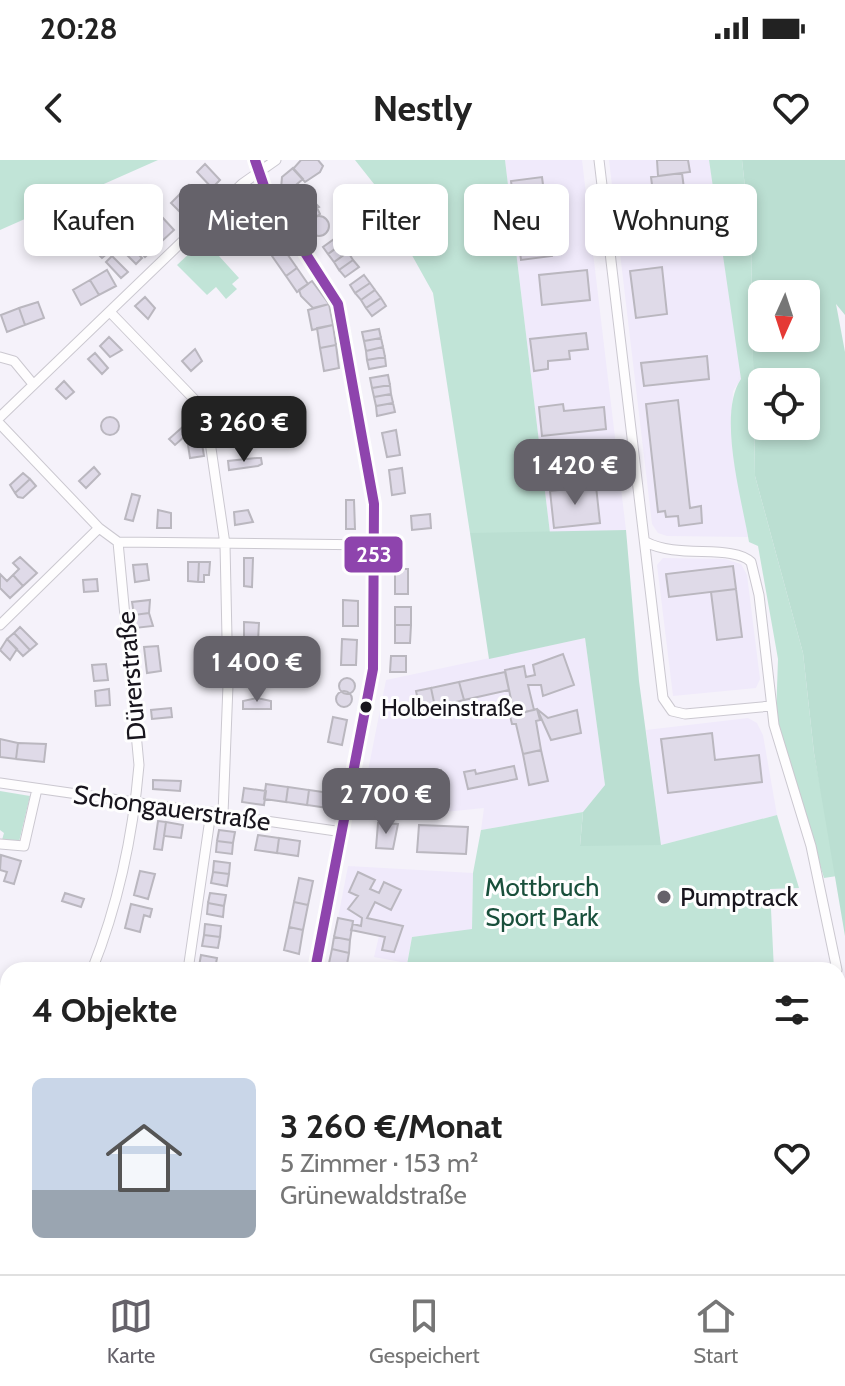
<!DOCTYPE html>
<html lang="de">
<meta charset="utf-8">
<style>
:root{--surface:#fff;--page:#f2f2f2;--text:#222;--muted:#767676;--line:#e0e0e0;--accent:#65626a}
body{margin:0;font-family:Cabin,sans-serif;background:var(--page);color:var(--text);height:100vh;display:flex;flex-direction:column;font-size:30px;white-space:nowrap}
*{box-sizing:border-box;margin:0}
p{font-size:26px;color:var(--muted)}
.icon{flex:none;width:44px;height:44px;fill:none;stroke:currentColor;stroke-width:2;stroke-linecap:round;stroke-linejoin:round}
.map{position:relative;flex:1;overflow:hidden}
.side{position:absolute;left:0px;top:802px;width:846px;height:312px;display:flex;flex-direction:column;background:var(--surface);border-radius:24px 24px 0 0;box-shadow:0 4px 12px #0003}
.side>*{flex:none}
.hud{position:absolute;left:24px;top:24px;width:798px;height:72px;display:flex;gap:16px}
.needle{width:52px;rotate:183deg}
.fabs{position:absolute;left:748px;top:120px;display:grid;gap:16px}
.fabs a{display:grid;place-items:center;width:72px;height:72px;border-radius:12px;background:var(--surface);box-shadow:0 4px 12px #0003;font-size:40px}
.price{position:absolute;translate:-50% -68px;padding:0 18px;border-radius:16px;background:var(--accent);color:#fff;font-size:26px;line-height:52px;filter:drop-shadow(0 2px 4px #0008)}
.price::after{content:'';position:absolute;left:50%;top:48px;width:24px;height:18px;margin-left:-12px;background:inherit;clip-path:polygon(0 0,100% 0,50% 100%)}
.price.selected{background:#222;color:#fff}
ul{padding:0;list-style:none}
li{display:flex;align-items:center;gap:24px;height:200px;padding:0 32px}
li+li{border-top:2px solid var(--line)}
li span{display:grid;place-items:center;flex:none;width:224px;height:160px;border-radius:12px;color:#555}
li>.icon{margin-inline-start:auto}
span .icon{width:96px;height:96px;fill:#fffc;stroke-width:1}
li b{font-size:34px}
h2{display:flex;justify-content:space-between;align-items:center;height:96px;padding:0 32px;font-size:34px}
.chip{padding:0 28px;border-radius:12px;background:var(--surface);box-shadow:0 4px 12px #0003;font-size:28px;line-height:72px}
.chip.selected{background:var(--accent);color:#fff}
.status{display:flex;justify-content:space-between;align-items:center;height:56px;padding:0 40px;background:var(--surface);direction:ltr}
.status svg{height:22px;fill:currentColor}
header{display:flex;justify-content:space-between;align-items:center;height:104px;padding:0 32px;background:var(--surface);font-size:36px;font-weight:700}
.menu{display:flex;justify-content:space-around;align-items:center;height:112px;border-top:2px solid var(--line);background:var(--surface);font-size:22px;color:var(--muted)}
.menu a{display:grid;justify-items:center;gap:4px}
.menu .selected{color:var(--accent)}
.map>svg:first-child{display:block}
.built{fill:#f0eafb}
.green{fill:#c1e4d7}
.forest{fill:#bbdfd2;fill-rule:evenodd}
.building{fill:#dfdae8;stroke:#bab7bf;stroke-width:2}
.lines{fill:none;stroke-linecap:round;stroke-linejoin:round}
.minor-casing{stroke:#cbc8d0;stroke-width:11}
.tertiary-casing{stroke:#cbc8d0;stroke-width:14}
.secondary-casing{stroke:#cbc8d0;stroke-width:16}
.minor{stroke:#fefdfe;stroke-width:9}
.tertiary{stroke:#fefdfe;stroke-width:12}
.secondary{stroke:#fefdfe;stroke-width:14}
.bus-1-casing{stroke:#fefefe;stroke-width:16}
.bus-1{stroke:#8e44ad;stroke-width:10}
.bus-dot{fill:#18151d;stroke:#fefefe;stroke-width:3}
.poi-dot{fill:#65626a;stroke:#fefefe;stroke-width:3}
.labels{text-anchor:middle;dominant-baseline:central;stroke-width:6;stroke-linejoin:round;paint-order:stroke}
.bus-label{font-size:24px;fill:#18151d;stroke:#fefefe;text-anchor:start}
.street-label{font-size:26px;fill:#18151d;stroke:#fefefe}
.park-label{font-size:26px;fill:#194f3b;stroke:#fefefe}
.poi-label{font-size:26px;fill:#18151d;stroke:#fefefe;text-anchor:start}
.line-badge{stroke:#fefefe;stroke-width:3}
.badge-label{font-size:22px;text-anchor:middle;font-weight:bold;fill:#fff}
</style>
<div class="status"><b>20:28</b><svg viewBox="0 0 49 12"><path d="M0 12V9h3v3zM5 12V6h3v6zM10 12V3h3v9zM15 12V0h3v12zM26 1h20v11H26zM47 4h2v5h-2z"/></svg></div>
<header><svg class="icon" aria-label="back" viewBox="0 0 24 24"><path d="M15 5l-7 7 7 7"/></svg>Nestly<svg class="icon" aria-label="heart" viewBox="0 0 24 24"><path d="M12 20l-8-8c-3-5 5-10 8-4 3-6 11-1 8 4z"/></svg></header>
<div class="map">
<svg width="845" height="1114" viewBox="0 0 845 1114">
<rect width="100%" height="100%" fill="#f5f2fa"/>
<path class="built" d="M505 0H582L626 370 550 373Z
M609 0H709L735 156 741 219 733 231 731 269 748 377 667 376 658 373 652 364Z
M663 398 725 399 741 404 747 415 760 519 756 528 673 536 657 405Z
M585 478 605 625 583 652 481 670 484 648 405 656 361 646 386 520Z
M748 558 757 563 763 575 777 655 661 685 646 570Z
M348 706 473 713 472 770 412 777 407 803 374 797 379 776 351 770 353 761 338 758Z"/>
<path class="green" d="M0 0H158L0 70Z
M355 0H505L550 373H470L433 133 394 63 397 53Z
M709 0H742L751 81 755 316 803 493 814 593 837 716 824 718 776 557 778 499 758 386 749 382C742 340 717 254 741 219Z
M211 73 226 89 219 96 239 118 232 124 237 129 226 139 216 127 207 135 177 105Z
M0 631 30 636 19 682 2 680 4 673 0 670Z
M583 652 580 685H661L777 655 799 728 770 729 774 810H406L412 777 472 769 473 713 481 670Z
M838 1003 845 1043V1114H514L474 1106H838Z"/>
<path class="forest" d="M742 0H845V155L836 144 845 192V776L814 593 803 493 755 316 751 81ZM762 134H806V178H762ZM762 222H806V266H762Z
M626 370 639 521 661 685 580 686 583 652 605 625 585 478 489 499 470 373Z"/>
<path class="building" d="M301 0H318L323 6 320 12 305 22 293 9Z
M657 0H688L690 12 658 16Z
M205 4 220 20 212 28 197 12Z
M293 8 303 19 296 25 304 35 292 44 281 29 282 17Z
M682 13 688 60 657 64 651 17Z
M542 17 552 96 521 100 511 21Z
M189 25 202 38 184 56 171 43Z
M306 34 319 47 317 48 320 54 306 64 292 44Z
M248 38H253L265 54 241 69 228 56Z
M265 54 279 74 263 85 254 67 257 65 254 61Z
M309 66a10 10 0 1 1 20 0a10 10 0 1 1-20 0Z
M228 56 244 77 229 84 215 69Z
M162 57 174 70 160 83 147 71Z
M107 62 123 79 117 85 101 68Z
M147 71 160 83 145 97 133 84Z
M279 74 287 86 276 94 268 82Z
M93 76 109 92 102 98 86 82Z
M337 77 342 84 328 94 323 87Z
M126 82 142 98 136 104 120 88Z
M342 84 348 92 334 102 328 94Z
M283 88 297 108 286 116 272 96Z
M348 92 353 100 339 110 334 102Z
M112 96 128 112 121 118 106 102Z
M353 100 359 107 345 117 339 110Z
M662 107 667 154 636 158 630 111Z
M297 108 308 124 297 132 286 116Z
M107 110 116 126 99 135 90 120Z
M587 110 590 140 542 145 539 115Z
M364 115 370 123 355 133 350 125Z
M90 120 99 135 81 145 73 130Z
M312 121 329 144 313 148 301 136 299 130Z
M370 123 375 130 361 140 355 133Z
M375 130 381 138 366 148 361 140Z
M145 137 155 148 148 159 135 146Z
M381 138 386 146 372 156 366 148Z
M38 142 44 158 25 165 19 148Z
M329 144 333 165 312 170 308 150Z
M19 148 25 165 7 172 1 155Z
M333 165 336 185 320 188 317 168Z
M379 169 381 178 364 181 362 172Z
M586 173 588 189 569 191 570 199 548 201V209L534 211 530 179Z
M109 177 122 190 110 197 100 186Z
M381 178 383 187 366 191 364 181Z
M336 185 339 208 324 211 320 188Z
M383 187 385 197 367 200 366 191Z
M195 189 202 201 191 211 182 201Z
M95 193 108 208 102 214 88 199Z
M707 196 709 219 644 226 641 203Z
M385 197 386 206 369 209 367 200Z
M388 215 390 225 372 228 370 218Z
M64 221 74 232 66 239 56 229Z
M390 225 391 234 374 237 372 228Z
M391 234 393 243 376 246 374 237Z
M239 239 241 253 225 255 223 241Z
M678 240 690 348 701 346 702 363 679 366 678 356 666 357 665 351 658 352 646 244Z
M393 243 395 252 377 256 376 246Z
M563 244 564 251 604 247 606 269 542 276 539 247Z
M101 266a9 9 0 1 1 18 0a9 9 0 1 1-18 0Z
M187 263 193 269 175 285 169 279Z
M396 270 400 295 387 297 382 273Z
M596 282 600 311 548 318 545 294 580 289 579 284Z
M202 284 204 296 190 298 188 285Z
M257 298H261L262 304 258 306 229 310 228 301Z
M94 307 100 314 86 328 79 321Z
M402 308 405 333 392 335 389 310Z
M23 313 30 319 15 333 10 325Z
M30 319 36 326 23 338 18 337 15 333Z
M596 326 600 363 554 368 550 331Z
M132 334 140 336 133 361 125 359Z
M346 340H354L355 369H346Z
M158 350 171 353V368H157Z
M248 350 253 362 235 365 234 352Z
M430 354 431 368 412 370 411 356Z
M20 397 37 413 23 426 13 415 19 409 13 403Z
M244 398H253L252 427 244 426Z
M188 402H199L198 422 188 421Z
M199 402H210L209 415H204V422H198Z
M147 404 149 420 135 422 133 405Z
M733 406 736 429 669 437 666 414Z
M395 409H408V434H395Z
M0 414 7 421 13 415 23 426 10 438 0 428Z
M97 419 98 431 84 432 83 420Z
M736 429 742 477 717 480 711 432Z
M150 440 149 453 134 455 132 442Z
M343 440 358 441V466H343Z
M395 447H411V465H395Z
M149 453 153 466 135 468 134 455Z
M244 462 259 463 258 481H244Z
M395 465H411L410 483H395Z
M20 467 37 484 30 490 14 473Z
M14 473 30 490 23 496 7 479Z
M7 479 17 489 10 500 0 490Z
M342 479 357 480 356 505H341Z
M158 486 161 511 147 513 144 487Z
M563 494 574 525 543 536 541 525H528L534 550 514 554 505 510 524 506 526 517 535 515 533 505Z
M391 496H406V512H390Z
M106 504 108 520 94 521 92 505Z
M505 512 509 530 464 540 459 522Z
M339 526a8 8 0 1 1 16 0a8 8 0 1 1-16 0Z
M459 522 464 540 435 547 431 528Z
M431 528 435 547 420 550 416 531Z
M109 529 110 545 96 546 95 531Z
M336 539a8 8 0 1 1 16 0a8 8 0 1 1-16 0Z
M257 538 271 541V549H243V541Z
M171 548 172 557 152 559 151 550Z
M537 549 548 558 577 550 581 573 551 580Z
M537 549 540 560 536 561 541 590 523 594 516 564H512L510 556Z
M333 557 347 560 342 585 328 582Z
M712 573 715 600 759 595 762 622 668 633 661 579Z
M0 579 18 583 16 599 0 597Z
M18 583 46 584 44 602 16 599Z
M541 590 548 621 529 625 523 594Z
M514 606 517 619 468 629 464 612 475 610 476 614Z
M441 610 444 643 404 648 400 615Z
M153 620 181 621 180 631 153 629Z
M266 624 288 627 286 642 264 639Z
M288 627 309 630 307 645 286 642Z
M244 628 266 631 264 645 242 642Z
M309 630 330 633 328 648 307 645Z
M158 661 166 662 162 690 154 689Z
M166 662 183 665 181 678 164 676Z
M378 663 398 664 393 689 376 688Z
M419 665 468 667 466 694 417 692Z
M219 670 235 672 233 683 217 681Z
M258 675 279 678 277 693 255 690Z
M279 678 300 681 298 696 277 693Z
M217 681 233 683 232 694 216 692Z
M1 695 21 701 14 724 4 721 7 712 0 710Z
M214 701 230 703 229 714 213 712Z
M140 711 155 714 148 739 134 735Z
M213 712 229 714 227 726 211 723Z
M358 712 375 720 370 729 379 733 384 722 401 730 391 750 375 742 367 758 403 766 394 792 382 790 385 777 351 770 353 764 361 766 362 758 348 749 358 736 349 732Z
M299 718 313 721 308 745 294 742Z
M65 733 84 739 81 747 62 741Z
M210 733 226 735 224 746 208 743Z
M294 742 308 745 303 770 289 767Z
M208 743 224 746 223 757 207 754Z
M131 744 152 749 150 757 144 755 140 772 125 768Z
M338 758 353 761 350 780 334 777Z
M205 764 221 766 220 777 204 775Z
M289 767 303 770 299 794 284 790Z
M204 775 220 777 218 788 202 786Z
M334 777 350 780 349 793 332 789Z
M332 789 349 793 346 810 328 808Z
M201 795 217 798 215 809 199 806Z
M146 1106 148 1114H117L116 1107Z
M191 1106 193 1111 186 1114H164L161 1107Z
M298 1106H320L315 1114H293Z"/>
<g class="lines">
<g class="minor-casing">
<path id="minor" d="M599 0 663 538 672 551 685 554 771 546
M110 152 194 239 204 252 208 268 225 384 228 525 223 654
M0 197 14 201 33 224
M0 257 242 24 276 0
M0 264 99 368 118 382 139 605C133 675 118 745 92 810
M118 382 375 385
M646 382C677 399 733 384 751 402L759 435 774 565 811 686 837 810
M0 465 99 368
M0 623 343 672
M0 684 24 686 37 629
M188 810 211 652
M838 818 845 866
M402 1106V1114
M221 1114 250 1106"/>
</g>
<g class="tertiary-casing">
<path id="tertiary" d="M255 0 266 32 338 144 374 344 373 509 315 810
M459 1106 499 1114"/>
</g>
<g class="secondary-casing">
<path id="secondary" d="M0 886 8 892
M271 1106 273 1114"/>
</g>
<use href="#minor" class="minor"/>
<use href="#tertiary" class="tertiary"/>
<use href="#secondary" class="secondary"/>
<g class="bus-1-casing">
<path id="bus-1" d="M255 0 266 32 338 144 374 344 373 509 315 810"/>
</g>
<use href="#bus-1" class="bus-1"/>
</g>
<circle class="bus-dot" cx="366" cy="547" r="7"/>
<circle class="poi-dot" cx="664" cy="737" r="8"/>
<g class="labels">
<g class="bus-label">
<text x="381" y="547">Holbeinstraße</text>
</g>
<g class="street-label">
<text transform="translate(131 516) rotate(-95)">Dürerstraße</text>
<text transform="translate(172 648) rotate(8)">Schongauerstraße</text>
</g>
<g class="park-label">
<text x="542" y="727">Mottbruch<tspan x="542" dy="30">Sport Park</tspan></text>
</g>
<g class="poi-label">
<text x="680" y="737">Pumptrack</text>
</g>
</g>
<rect class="line-badge" x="343" y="375" width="61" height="39" rx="8" fill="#8e44ad"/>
<g class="badge-label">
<text x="374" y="402">253</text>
</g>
</svg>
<div class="fabs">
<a><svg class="needle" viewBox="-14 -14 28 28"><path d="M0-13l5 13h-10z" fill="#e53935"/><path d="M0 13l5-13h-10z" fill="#767676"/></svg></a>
<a><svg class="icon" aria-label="locate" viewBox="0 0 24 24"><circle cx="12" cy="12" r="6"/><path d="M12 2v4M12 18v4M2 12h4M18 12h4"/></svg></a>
</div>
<b class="price selected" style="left:244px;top:304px">3 260 €</b>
<b class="price" style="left:575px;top:347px">1 420 €</b>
<b class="price" style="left:257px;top:544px">1 400 €</b>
<b class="price" style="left:386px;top:676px">2 700 €</b>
<div class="hud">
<a class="chip">Kaufen</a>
<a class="chip selected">Mieten</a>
<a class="chip">Filter</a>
<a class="chip">Neu</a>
<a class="chip">Wohnung</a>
</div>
<section class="side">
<h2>4 Objekte<svg class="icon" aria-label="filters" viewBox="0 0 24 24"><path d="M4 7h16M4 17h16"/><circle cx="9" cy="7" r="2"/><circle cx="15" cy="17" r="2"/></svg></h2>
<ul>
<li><span style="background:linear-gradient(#c9d6e8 70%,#9aa5b1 0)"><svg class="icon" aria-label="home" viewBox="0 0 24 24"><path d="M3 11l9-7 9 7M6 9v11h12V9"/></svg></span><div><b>3 260 €/Monat</b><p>5 Zimmer · 153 m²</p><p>Grünewaldstraße</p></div><svg class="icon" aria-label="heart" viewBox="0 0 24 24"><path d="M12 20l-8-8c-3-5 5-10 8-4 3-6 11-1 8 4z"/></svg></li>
</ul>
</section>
</div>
<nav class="menu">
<a class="selected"><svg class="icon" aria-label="map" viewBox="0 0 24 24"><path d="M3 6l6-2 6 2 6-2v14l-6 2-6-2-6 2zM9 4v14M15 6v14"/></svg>Karte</a>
<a><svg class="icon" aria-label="saved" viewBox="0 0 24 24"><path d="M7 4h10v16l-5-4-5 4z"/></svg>Gespeichert</a>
<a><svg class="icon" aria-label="home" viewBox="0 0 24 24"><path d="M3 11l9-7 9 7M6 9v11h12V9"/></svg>Start</a>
</nav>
